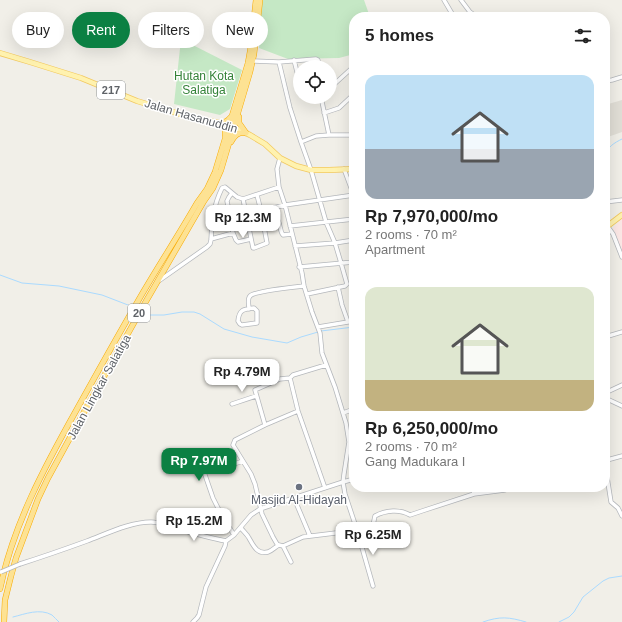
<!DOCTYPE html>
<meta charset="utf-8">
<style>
:root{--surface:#fff;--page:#f2f2f2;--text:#222;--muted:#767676;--accent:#0b8043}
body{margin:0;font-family:Arial,sans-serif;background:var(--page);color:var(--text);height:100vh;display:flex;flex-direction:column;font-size:15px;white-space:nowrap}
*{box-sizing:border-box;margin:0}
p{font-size:13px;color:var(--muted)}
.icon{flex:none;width:22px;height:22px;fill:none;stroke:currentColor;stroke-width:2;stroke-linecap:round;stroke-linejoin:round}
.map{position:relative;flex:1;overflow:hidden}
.sheet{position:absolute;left:349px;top:12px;width:261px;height:480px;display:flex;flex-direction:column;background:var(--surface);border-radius:16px;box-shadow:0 4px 16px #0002}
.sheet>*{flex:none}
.banner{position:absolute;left:12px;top:12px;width:277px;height:36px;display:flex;gap:8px}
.controls{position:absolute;left:293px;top:60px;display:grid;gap:8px}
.controls a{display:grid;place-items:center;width:44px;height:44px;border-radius:50%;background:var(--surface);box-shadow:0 4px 16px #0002;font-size:20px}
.price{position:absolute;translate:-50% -34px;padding:0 9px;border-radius:8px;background:#fff;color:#222;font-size:13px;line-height:26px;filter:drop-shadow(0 1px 2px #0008)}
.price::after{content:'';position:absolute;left:50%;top:24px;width:12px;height:9px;margin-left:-6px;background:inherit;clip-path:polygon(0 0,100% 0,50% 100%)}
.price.active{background:var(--accent);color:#fff}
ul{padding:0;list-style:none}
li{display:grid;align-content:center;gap:8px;height:212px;padding:0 16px}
li span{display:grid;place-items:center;height:124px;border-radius:12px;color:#555}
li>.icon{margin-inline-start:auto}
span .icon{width:72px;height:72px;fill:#fffc;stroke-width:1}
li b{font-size:17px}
h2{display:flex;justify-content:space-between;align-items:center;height:48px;padding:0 16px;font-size:17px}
.pill{padding:0 14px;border-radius:18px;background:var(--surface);box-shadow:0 4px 16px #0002;font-size:14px;line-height:36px}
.pill.active{background:var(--accent);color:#fff}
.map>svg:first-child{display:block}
.education{fill:#e1ded6}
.medical{fill:#fce8e6}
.green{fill:#c5e8c5}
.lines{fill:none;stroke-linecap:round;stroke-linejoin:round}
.stream{stroke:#aadaff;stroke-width:1}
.minor-casing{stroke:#b5b8bc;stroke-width:5}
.major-casing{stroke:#f2c960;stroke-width:6}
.highway-casing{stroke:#f9ab00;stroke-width:6}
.minor{stroke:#fff;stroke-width:3.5}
.major{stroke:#fff2af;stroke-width:4.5}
.highway{stroke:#fde293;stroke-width:5}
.minor-bridge-casing{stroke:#b5b8bc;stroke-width:5;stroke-linecap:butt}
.minor-bridge{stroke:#fff;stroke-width:3.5}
.worship-dot{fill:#6b7280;stroke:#fff;stroke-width:1.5}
.labels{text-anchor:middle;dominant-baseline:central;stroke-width:3;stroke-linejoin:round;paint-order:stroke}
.shield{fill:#fff;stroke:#8f9295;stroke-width:1}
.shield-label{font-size:11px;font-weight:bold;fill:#5f6368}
.park-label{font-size:12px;fill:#348238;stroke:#fff}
.street-label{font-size:12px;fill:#5f6368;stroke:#fff}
.worship-label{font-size:12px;fill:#5b616d;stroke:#fff}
</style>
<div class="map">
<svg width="622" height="622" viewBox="0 0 622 622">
<rect width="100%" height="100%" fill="#f1efe8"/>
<path class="education" d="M622 100V132L605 138V105Z"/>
<path class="medical" d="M622 218V252L613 228Z"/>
<path class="green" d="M262 0H364L370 17H354V54L339 58 288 59 259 48Z
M181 39 242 70 230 109 220 115 174 104Z"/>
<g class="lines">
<path class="stream" d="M605 156C607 147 614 143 622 139
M0 275 22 283 59 286 102 295 128 305
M149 315H164L182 312H194L200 314 224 329 252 337 287 343 301 337 318 332
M321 331 354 327
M13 617C25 614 40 608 52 615 54 617 57 620 59 622
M483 622C500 616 509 617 526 622
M559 622 569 617 574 612 583 597 603 581 609 578 622 576"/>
<g class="minor-casing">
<path id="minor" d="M444 0 454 17
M461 0 470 12 477 17
M294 60 300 84
M253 61 279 62 316 59 318 60 319 67
M279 62 290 108 301 142 311 170 326 222 335 243 341 263 347 284 345 286 307 294
M605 81 612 80 622 77
M330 88 352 68H354
M321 97 329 135
M324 113 339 108 354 94
M301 142 316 136 329 135H354
M280 158 277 169 279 187 285 205 302 273 304 286 312 312 320 333 322 353 335 387 346 423 349 442 344 474 343 482 345 494 357 530 373 586
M344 169 354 196
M232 193 229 197 227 201 233 233 236 240 238 242 251 239
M243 199 253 248H254L267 243 261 211 257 195
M605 202 622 200
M261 211 285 205 354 195
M263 221 276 218C281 222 279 230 283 235L292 234
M290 226 354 219
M608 227 613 234 622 257
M211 239 233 233
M295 246 335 243 354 240
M299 267 354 262
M160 280 207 247 210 244 211 240C212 220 213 207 222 188L225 187 237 197 243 199 279 187
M338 287 342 305 348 322
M254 308 257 311V323L242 325 240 324 238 321C239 310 243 309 254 308Z
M249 309C249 305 247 299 250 296 255 291 295 287 304 286
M318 327 354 321
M605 337 622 332
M605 393 622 385
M605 398 622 406
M232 404 256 396
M298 411 265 425 235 440 233 445 251 474 255 484 262 514 273 537 277 544 279 545 283 546 303 537 360 530 373 525 375 516C386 510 400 509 410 515L422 511 474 494 505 490 504 487
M343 413 354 409
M265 425 255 390 280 379 290 378
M605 463 607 460 622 456
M605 464 611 502 618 508 622 516
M472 487 474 494
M325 488 298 411 290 378 293 375 326 365
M505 490 513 487
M294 498 310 536
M241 528C243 531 247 534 249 538 253 545 257 555 268 552 272 551 275 547 279 545
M234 535 220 512 213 498 203 469 205 468 225 467 243 461
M283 546 291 562
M20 564C42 557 65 549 87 541 106 534 130 522 151 522 159 522 167 526 175 528 192 533 209 538 226 541L234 535 251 515 260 509 343 482 354 479
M193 622 197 618 199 615 206 587 225 546 226 541"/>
</g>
<g class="major-casing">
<path id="major" d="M0 53 30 62 81 78 137 101 193 118 230 125 250 135 265 144 280 158 296 166 311 170H329L354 169
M605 228 622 215"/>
</g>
<g class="highway-casing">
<path id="highway" d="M239 117V123L246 133
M225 135V129L222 124 228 120 231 117
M231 142C235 135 238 132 246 133
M0 589C13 525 45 466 77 409 97 373 117 337 138 301 157 268 178 236 197 203L207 189 215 172 248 63 251 46 256 0
M4 622 5 600 11 576 16 558 38 499 48 478 89 403 145 303 204 201 213 188 221 170 250 72 254 54 260 0"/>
</g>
<use href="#minor" class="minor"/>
<use href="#major" class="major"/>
<use href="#highway" class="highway"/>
<g class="minor-bridge-casing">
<path id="minor-bridge" d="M1 572 20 564"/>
</g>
<use href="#minor-bridge" class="minor-bridge"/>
</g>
<circle class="worship-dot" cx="299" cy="487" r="4"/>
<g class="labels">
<g class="shield">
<rect x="97" y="81" width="28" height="18" rx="3"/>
<rect x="128" y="304" width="22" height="18" rx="3"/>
</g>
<g class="shield-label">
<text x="111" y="90">217</text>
<text x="139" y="313">20</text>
</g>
<g class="park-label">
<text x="204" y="76">Hutan Kota<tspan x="204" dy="14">Salatiga</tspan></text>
</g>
<g class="street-label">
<text transform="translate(191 116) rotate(16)">Jalan Hasanuddin</text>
<text transform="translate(99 387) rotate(-61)">Jalan Lingkar Salatiga</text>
</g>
<g class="worship-label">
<text x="299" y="500">Masjid Al-Hidayah</text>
</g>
</g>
</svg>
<div class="controls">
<a><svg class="icon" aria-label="locate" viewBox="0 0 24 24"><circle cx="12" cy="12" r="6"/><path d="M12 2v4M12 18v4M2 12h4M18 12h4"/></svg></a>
</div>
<b class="price" style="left:243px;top:239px">Rp 12.3M</b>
<b class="price" style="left:242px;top:393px">Rp 4.79M</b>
<b class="price active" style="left:199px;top:482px">Rp 7.97M</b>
<b class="price" style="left:194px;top:542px">Rp 15.2M</b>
<b class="price" style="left:373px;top:556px">Rp 6.25M</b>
<div class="banner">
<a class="pill">Buy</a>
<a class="pill active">Rent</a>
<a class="pill">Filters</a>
<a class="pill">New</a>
</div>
<section class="sheet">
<h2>5 homes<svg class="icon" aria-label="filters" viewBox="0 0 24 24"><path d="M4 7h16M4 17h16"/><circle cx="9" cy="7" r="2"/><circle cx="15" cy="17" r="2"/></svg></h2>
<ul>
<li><span style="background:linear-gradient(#bfe0f5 60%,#9aa5b1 0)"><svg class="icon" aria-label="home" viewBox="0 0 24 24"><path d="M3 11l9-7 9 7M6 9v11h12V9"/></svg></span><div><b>Rp 7,970,000/mo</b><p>2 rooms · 70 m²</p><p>Apartment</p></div></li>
<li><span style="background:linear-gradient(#dfe7d0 75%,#c2b280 0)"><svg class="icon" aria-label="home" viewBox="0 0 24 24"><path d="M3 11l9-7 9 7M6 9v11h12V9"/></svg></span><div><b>Rp 6,250,000/mo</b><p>2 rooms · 70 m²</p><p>Gang Madukara I</p></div></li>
</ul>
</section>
</div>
